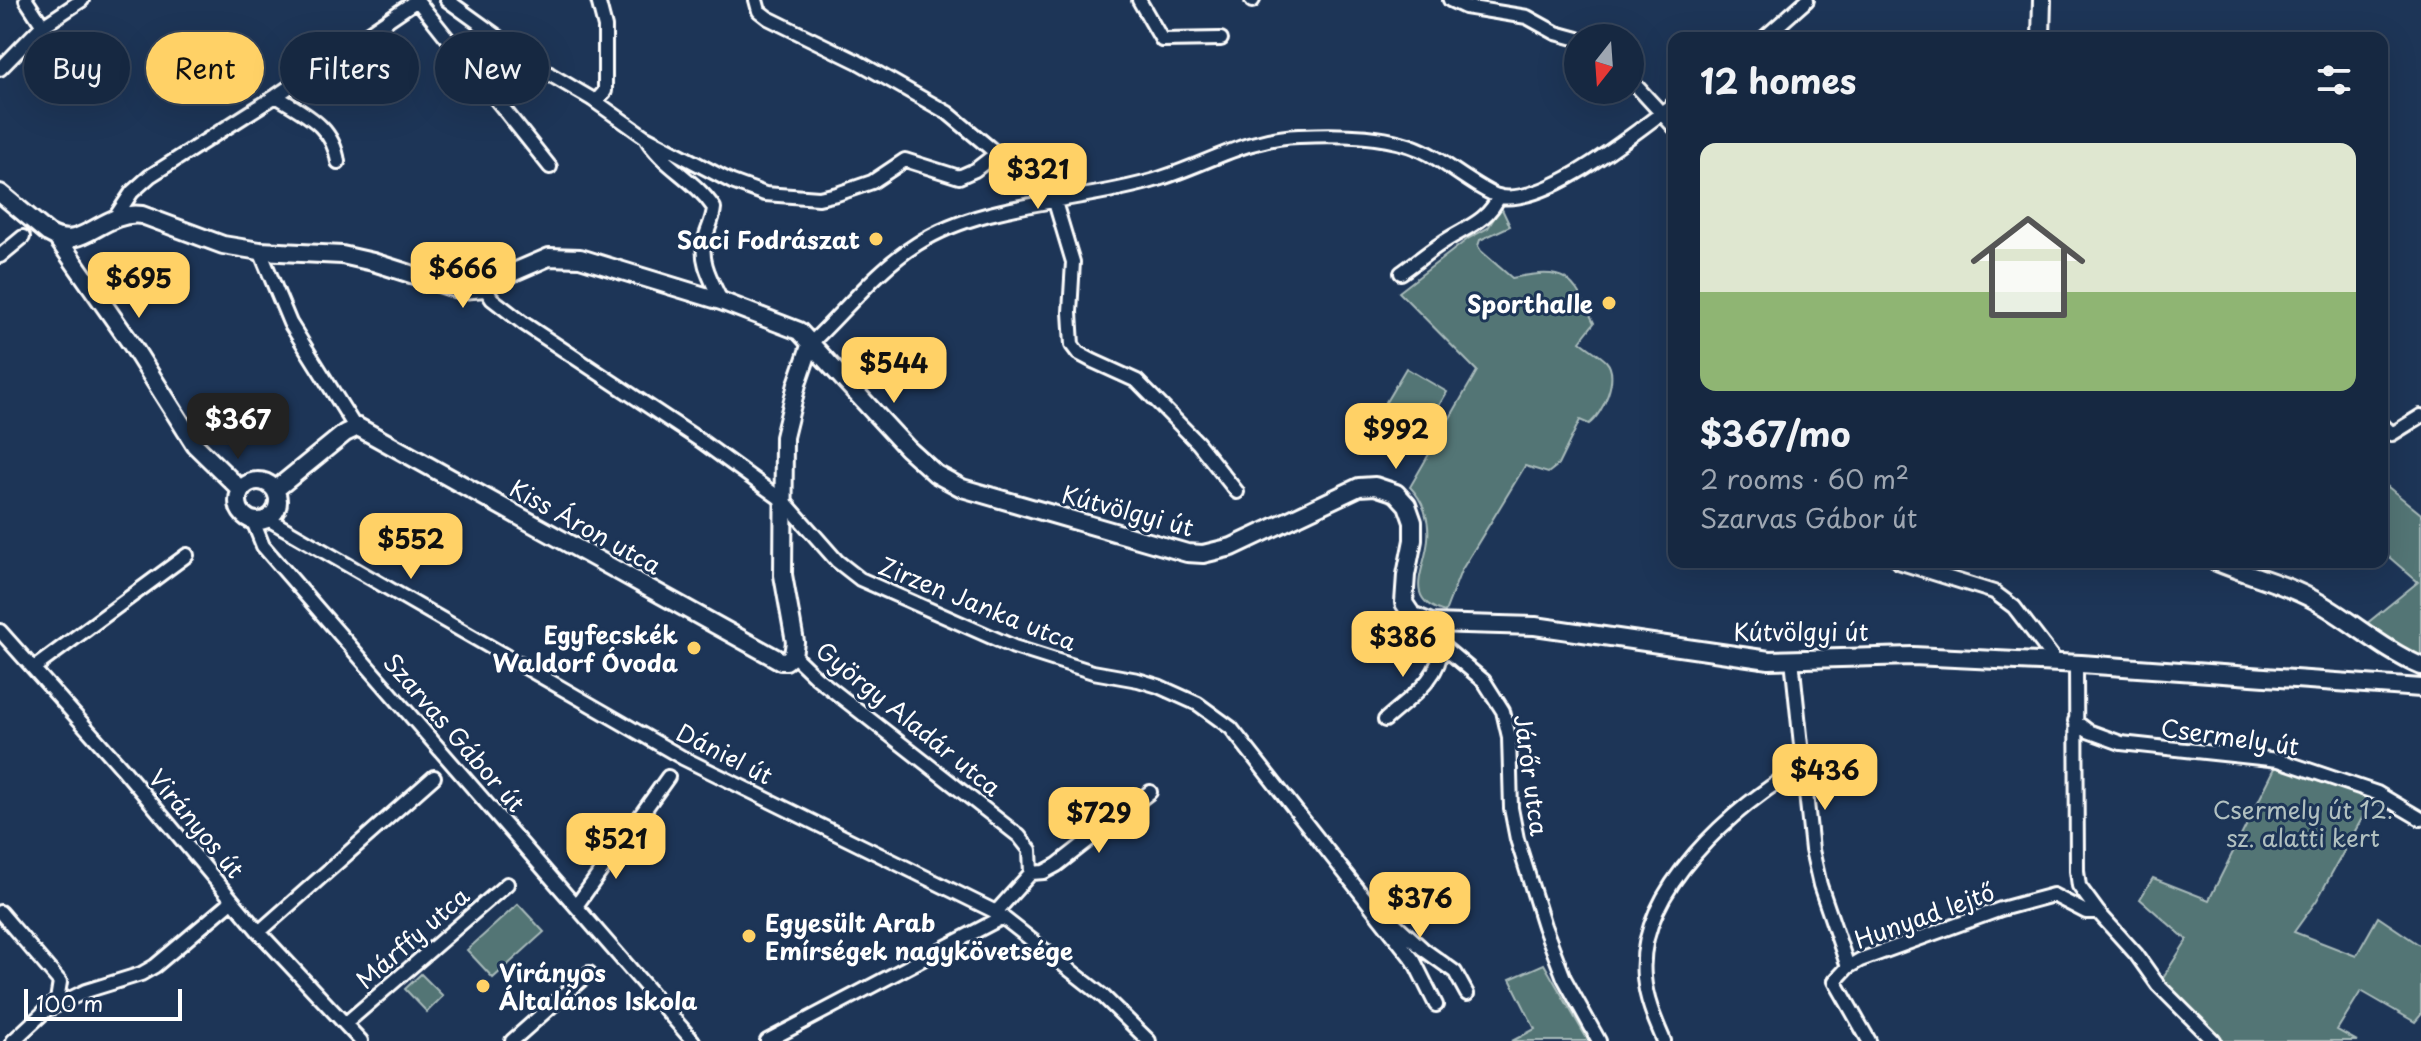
<!DOCTYPE html>
<meta charset="utf-8">
<style>
:root{--surface:#162841;--page:#23344c;--text:#f1f3f6;--muted:#9ea6b1;--line:#35445a;--accent:#ffd166}
body{margin:0;font-family:"Playpen Sans",sans-serif;background:var(--page);color:var(--text);height:100vh;display:flex;flex-direction:column;font-size:30px;white-space:nowrap}
*{box-sizing:border-box;margin:0}
p{font-size:26px;color:var(--muted)}
.icon{flex:none;width:44px;height:44px;fill:none;stroke:currentColor;stroke-width:2;stroke-linecap:round;stroke-linejoin:round}
.map{position:relative;flex:1;overflow:hidden}
.sheet{position:absolute;left:1668px;top:32px;width:720px;height:536px;display:flex;flex-direction:column;background:var(--surface);border-radius:16px;box-shadow:0 8px 32px #0002,0 0 0 2px var(--line)}
.sheet>*{flex:none}
.hud{position:absolute;left:24px;top:32px;width:760px;height:72px;display:flex;gap:16px}
.needle{width:52px;rotate:197deg}
.buttons{position:absolute;left:1564px;top:24px;display:grid;gap:16px}
.buttons a{display:grid;place-items:center;width:80px;height:80px;border-radius:50%;background:var(--surface);box-shadow:0 8px 32px #0002,0 0 0 2px var(--line);font-size:40px}
.scale{position:absolute;left:24px;bottom:20px;width:158px;box-sizing:border-box;padding-left:8px;border:4px solid #fff;border-top:0;font-size:22px;line-height:28px;white-space:nowrap;color:#fff;-webkit-text-stroke:6px #1d3557;paint-order:stroke}
.price{position:absolute;translate:-50% -68px;padding:0 18px;border-radius:16px;background:var(--accent);color:#111;font-size:26px;line-height:52px;filter:drop-shadow(0 2px 4px #0008)}
.price::after{content:'';position:absolute;left:50%;top:48px;width:24px;height:18px;margin-left:-12px;background:inherit;clip-path:polygon(0 0,100% 0,50% 100%)}
.price.current{background:#222;color:#fff}
ul{padding:0;list-style:none}
li{display:grid;align-content:center;gap:16px;height:424px;padding:0 32px}
li+li{border-top:2px solid var(--line)}
li span{display:grid;place-items:center;height:248px;border-radius:16px;color:#555}
li>.icon{margin-inline-start:auto}
span .icon{width:144px;height:144px;fill:#fffc;stroke-width:1}
li b{font-size:34px}
h2{display:flex;justify-content:space-between;align-items:center;height:96px;padding:0 32px;font-size:34px}
.pill{padding:0 28px;border-radius:36px;background:var(--surface);box-shadow:0 8px 32px #0002,0 0 0 2px var(--line);font-size:28px;line-height:72px}
.pill.current{background:var(--accent);color:#111}
.map>svg:first-child{display:block}
.green{fill:#527474;stroke:#a8baba;stroke-width:2}
.lines{fill:none;stroke-linecap:round;stroke-linejoin:round}
.minor-casing{stroke:#fff;stroke-width:18}
.tertiary-casing{stroke:#fff;stroke-width:22}
.minor{stroke:#1d3557;stroke-width:12}
.tertiary{stroke:#1d3557;stroke-width:16}
.poi-dot{fill:#ffd166;stroke:#1d3557;stroke-width:3}
.labels{text-anchor:middle;dominant-baseline:central;stroke-width:6;stroke-linejoin:round;paint-order:stroke}
.poi-label{font-size:24px;font-weight:bold;fill:#fff;stroke:#1d3557;text-anchor:end}
.street-label{font-size:24px;fill:#fff;stroke:#1d3557}
.park-label{font-size:24px;fill:#b1c0c0;stroke:#1d3557}
</style>
<div class="map">
<svg width="2421" height="1041" viewBox="0 0 2421 1041">
<rect width="100%" height="100%" fill="#1d3557"/>
<filter id="ink" filterUnits="userSpaceOnUse"><feTurbulence type="fractalNoise" baseFrequency=".0125" numOctaves="2"/><feDisplacementMap in="SourceGraphic" scale="16" xChannelSelector="R" yChannelSelector="G"/><feConvolveMatrix kernelMatrix="1 2 1 2 8 2 1 2 1" color-interpolation-filters="sRGB"/></filter>
<g filter="url(#ink)">
<path class="green" d="M1501 207 1510 226 1480 240 1478 246 1481 251 1512 278C1566 267 1572 275 1594 323L1580 341C1588 348 1599 354 1606 361 1620 376 1603 414 1589 424L1580 420 1558 465 1548 473 1525 466 1461 571 1445 612C1401 599 1426 570 1428 539 1430 520 1423 500 1410 487L1477 371 1399 292 1469 238 1488 228Z
M1406 368 1447 392 1424 431 1383 407Z
M2382 482 2421 514V666L2360 629 2418 582 2382 551Z
M2279 760 2376 793 2317 900 2294 932 2356 956 2378 917 2421 946V1015L2415 1022 2361 991 2337 1030 2357 1041H2214L2158 985 2187 940 2140 899 2153 878 2209 900Z
M518 904 544 932 493 978 467 950Z
M1544 964 1586 1037 1589 1041H1512L1535 1029 1510 979Z
M421 974 443 996 427 1012 405 989Z"/>
<g class="lines">
<g class="minor-casing">
<path id="minor" d="M26 0 43 26
M417 0 550 167
M447 0 551 75 592 99 644 136 732 182 765 194 819 198 837 194 872 182 905 160 959 177 975 170 997 153
M756 0 759 11 768 18 858 62 948 113 1055 202 1073 262 1070 312 1072 345 1078 353 1093 361 1137 381 1198 443 1237 492
M1139 0 1162 40 1221 39
M1450 0 1465 7 1527 17 1556 33 1578 39
M1252 1 1253 0
M1764 38 1807 0
M0 69 40 28 82 0
M1630 79 1674 127
M276 96C304 114 333 125 338 162
M592 99 597 100 605 91V27L598 0
M646 138C662 166 695 179 714 208 713 220 708 228 705 239 699 261 712 281 721 301
M116 216 132 192 150 176 276 96 417 0
M260 251 290 323 355 427
M0 256 23 237
M1401 273C1415 263 1428 252 1442 243 1464 228 1488 222 1499 196
M485 288 492 299 523 323 701 441 785 502 837 561 860 579 1014 647 1093 672 1138 680 1158 686 1198 704 1231 728 1414 961 1436 1005
M811 343C846 310 876 270 917 244 985 201 1079 203 1155 180 1206 165 1244 138 1299 136 1339 134 1394 134 1429 154 1447 164 1485 194 1501 197 1550 204 1635 132 1674 104
M2382 424 2392 434 2421 416
M268 519 683 758 996 912 1103 996 1149 1041
M253 521 263 546 693 1041
M1898 562 1994 592 2014 607 2057 663
M1431 623 1441 645 1484 681 1503 711 1509 737 1511 808 1517 839 1544 926 1564 978 1599 1041
M0 631 122 768 259 932 361 1041
M793 655 817 678 1019 836 1030 850 1031 873
M1792 659 1812 850 1820 885 1848 967
M2076 664 2077 871 2079 886 2098 912 2136 954 2158 985 2214 1041
M34 668 187 555
M1385 720C1408 699 1442 678 1441 645
M2075 721 2088 731 2121 743 2279 760 2377 793 2421 819
M576 906 668 777
M1381 911 1423 949 1455 972 1467 994
M0 912 60 982
M996 912 1031 873 1044 872 1057 865 1150 792
M259 932 434 777
M51 1008 86 991 141 974 155 966 232 901
M345 1024 507 884
M13 1041 57 1000 60 982
M512 1041 589 973
M767 1041 1003 917
M1664 1041C1655 1020 1646 1000 1644 977 1636 891 1735 805 1802 767
M1869 1041 1835 981 1848 967 1860 960 2001 909 2053 895 2086 912H2098"/>
</g>
<g class="tertiary-casing">
<path id="tertiary" d="M2041 38 2042 0
M0 193 48 233C83 254 101 210 142 215L223 245 260 251 342 255 373 262 461 290 485 288 493 281 549 257 580 258 721 301 799 331 907 448 936 474 962 488 1187 553 1203 554 1232 547 1359 487 1375 486 1396 493 1407 505 1413 522V540L1406 575 1404 603 1412 615 1431 623 1535 626 1769 660 1913 656 2081 664 2421 688
M57 238 132 345 195 445 241 490
M238 501a20 20 0 1 1 40 0a20 20 0 1 1-40 0Z
M275 490 345 433 358 427 781 661H786L793 655 795 642 783 575 784 437 797 384 811 343
M2217 562C2250 576 2284 583 2316 601 2352 621 2383 650 2421 666"/>
</g>
<use href="#minor" class="minor"/>
<use href="#tertiary" class="tertiary"/>
</g>
</g>
<g class="poi-dot">
<circle cx="876" cy="239" r="8"/>
<circle cx="1609" cy="303" r="8"/>
<circle cx="694" cy="648" r="8"/>
<circle cx="749" cy="936" r="8"/>
<circle cx="483" cy="986" r="8"/>
</g>
<g class="labels">
<g class="poi-label">
<text x="860" y="239">Saci Fodrászat</text>
<text x="1593" y="303">Sporthalle</text>
<text x="678" y="634">Egyfecskék<tspan x="678" dy="28">Waldorf Óvoda</tspan></text>
<text x="765" y="922" text-anchor="start">Egyesült Arab<tspan x="765" dy="28">Emírségek nagykövetsége</tspan></text>
<text x="499" y="972" text-anchor="start">Virányos<tspan x="499" dy="28">Általános Iskola</tspan></text>
</g>
<g class="street-label">
<text transform="translate(1128 510) rotate(15)">Kútvölgyi út</text>
<text transform="translate(586 526) rotate(29)">Kiss Áron utca</text>
<text transform="translate(978 603) rotate(22)">Zirzen Janka utca</text>
<text x="1801" y="631">Kútvölgyi út</text>
<text transform="translate(909 718) rotate(39)">György Aladár utca</text>
<text transform="translate(455 732) rotate(49)">Szarvas Gábor út</text>
<text transform="translate(2230 736) rotate(8)">Csermely út</text>
<text transform="translate(725 753) rotate(27)">Dániel út</text>
<text transform="translate(1532 775) rotate(82)">Járőr utca</text>
<text transform="translate(197 823) rotate(50)">Virányos út</text>
<text transform="translate(1924 915) rotate(-20)">Hunyad lejtő</text>
<text transform="translate(412 937) rotate(-41)">Márffy utca</text>
</g>
<g class="park-label">
<text x="2303" y="809">Csermely út 12.<tspan x="2303" dy="28">sz. alatti kert</tspan></text>
</g>
</g>
</svg>
<div class="buttons">
<a><svg class="needle" viewBox="-14 -14 28 28"><path d="M0-13l5 13h-10z" fill="#e53935"/><path d="M0 13l5-13h-10z" fill="#9ea6b1"/></svg></a>
</div>
<div class="scale">100 m</div>
<b class="price" style="left:1038px;top:211px">$321</b>
<b class="price" style="left:463px;top:310px">$666</b>
<b class="price" style="left:139px;top:320px">$695</b>
<b class="price" style="left:894px;top:405px">$544</b>
<b class="price current" style="left:238px;top:461px">$367</b>
<b class="price" style="left:1396px;top:471px">$992</b>
<b class="price" style="left:411px;top:581px">$552</b>
<b class="price" style="left:1403px;top:679px">$386</b>
<b class="price" style="left:1825px;top:812px">$436</b>
<b class="price" style="left:1099px;top:855px">$729</b>
<b class="price" style="left:616px;top:881px">$521</b>
<b class="price" style="left:1420px;top:940px">$376</b>
<div class="hud">
<a class="pill">Buy</a>
<a class="pill current">Rent</a>
<a class="pill">Filters</a>
<a class="pill">New</a>
</div>
<section class="sheet">
<h2>12 homes<svg class="icon" aria-label="filters" viewBox="0 0 24 24"><path d="M4 7h16M4 17h16"/><circle cx="9" cy="7" r="2"/><circle cx="15" cy="17" r="2"/></svg></h2>
<ul>
<li><span style="background:linear-gradient(#dfe7d0 60%,#8fb573 0)"><svg class="icon" aria-label="home" viewBox="0 0 24 24"><path d="M3 11l9-7 9 7M6 9v11h12V9"/></svg></span><div><b>$367/mo</b><p>2 rooms · 60 m²</p><p>Szarvas Gábor út</p></div></li>
</ul>
</section>
</div>
